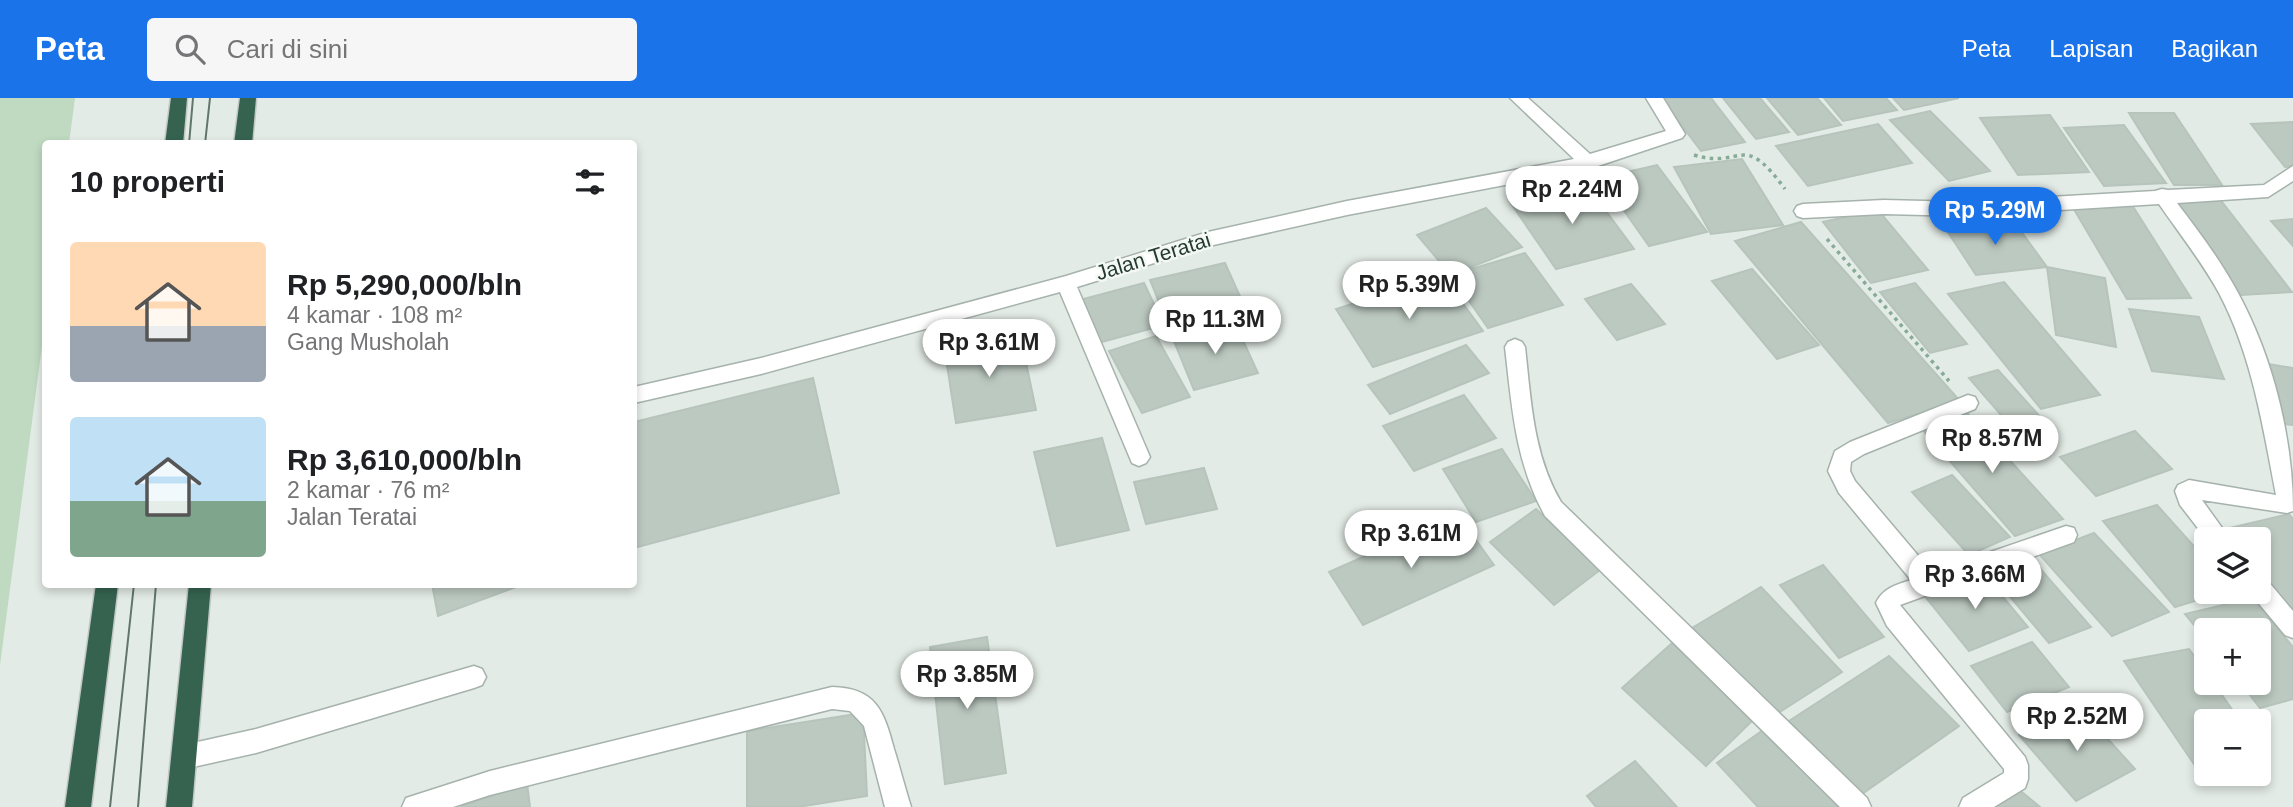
<!DOCTYPE html>
<html lang="id">
<meta charset="utf-8">
<style>
:root{--surface:#fff;--page:#f6f6f6;--text:#202124;--muted:#757577;--accent:#1a73e8}
body{margin:0;font-family:Helvetica,sans-serif;background:var(--page);color:var(--text);height:100vh;display:flex;flex-direction:column;font-size:26px;white-space:nowrap}
*{box-sizing:border-box;margin:0}
p{font-size:23px;color:var(--muted)}
.icon{flex:none;width:38px;height:38px;fill:none;stroke:currentColor;stroke-width:2;stroke-linecap:round;stroke-linejoin:round}
.map{position:relative;flex:1;overflow:hidden}
.sheet{position:absolute;left:42px;top:42px;width:595px;height:448px;display:flex;flex-direction:column;background:var(--surface);border-radius:7px;box-shadow:0 4px 10px #0003}
.sheet>*{flex:none}
.fabs{position:absolute;left:2194px;top:429px;display:grid;gap:14px}
.fabs a{display:grid;place-items:center;width:77px;height:77px;border-radius:7px;background:var(--surface);box-shadow:0 4px 10px #0003;font-size:35px}
.price{position:absolute;translate:-50% -60px;padding:0 16px;border-radius:24px;background:#fff;color:#222;font-size:23px;line-height:46px;filter:drop-shadow(0 2px 4px #0008)}
.price::after{content:'';position:absolute;left:50%;top:42px;width:21px;height:16px;margin-left:-10px;background:inherit;clip-path:polygon(0 0,100% 0,50% 100%)}
.price.selected{background:var(--accent);color:#fff}
ul{padding:0;list-style:none}
li{display:flex;align-items:center;gap:21px;height:175px;padding:0 28px}
li span{display:grid;place-items:center;flex:none;width:196px;height:140px;border-radius:7px;color:#555}
li>.icon{margin-inline-start:auto}
span .icon{width:84px;height:84px;fill:#fffc;stroke-width:1}
li b{font-size:30px}
h2{display:flex;justify-content:space-between;align-items:center;height:84px;padding:0 28px;font-size:30px}
header{display:flex;align-items:center;gap:42px;box-sizing:border-box;height:98px;padding:0 35px;background:var(--accent);color:#fff}
header strong{font-size:33px}
nav{display:flex;gap:38px;margin-inline-start:auto;font-size:24px}
.search{width:490px;height:63px;background:var(--page);display:flex;align-items:center;gap:18px;box-sizing:border-box;padding:0 24px;border-radius:7px;color:var(--muted);font-size:26px}
.map>svg:first-child{display:block}
.green{fill:#bfdac0}
.building{fill:#bcc9c1;stroke:#b6c4bc;stroke-width:2}
.lines{fill:none;stroke-linecap:round;stroke-linejoin:round}
.minor-casing{stroke:#a6b2ac;stroke-width:3}
.highway-casing{stroke:#c2c8c5;stroke-width:3}
.path-far1{stroke:#88ab98;stroke-width:3.5;stroke-dasharray:3.5 4.5;stroke-linecap:butt}
.path{stroke:#88ab98;stroke-width:4.5;stroke-dasharray:3.5 5;stroke-linecap:butt}
.minor{fill:#fff;fill-rule:evenodd}
.highway{fill:#356350;fill-rule:evenodd}
.tram{stroke:#60766b;stroke-width:2}
.labels{text-anchor:middle;dominant-baseline:central;stroke-width:5;stroke-linejoin:round;paint-order:stroke}
.street-label{font-size:21px;fill:#253a30;stroke:#f3f8f5}
</style>
<header>
<strong>Peta</strong>
<div class="search"><svg class="icon" aria-label="search" viewBox="0 0 24 24"><circle cx="10" cy="10" r="6"/><path d="M15 15l6 6"/></svg>Cari di sini</div>
<nav><a>Peta</a><a>Lapisan</a><a>Bagikan</a></nav>
</header>
<div class="map">
<svg width="2293" height="709" viewBox="0 0 2293 709">
<rect width="100%" height="100%" fill="#e3ebe6"/>
<path class="green" d="M0 0H75L69 45 46 46 45 225 0 567Z"/>
<path class="building" d="M1661 0H1711L1745 44 1701 53Z
M1723 0H1760L1789 34 1756 41Z
M1767 0H1817L1841 27 1798 37Z
M1824 0H1886L1897 12 1843 23Z
M1893 0H1959L1904 12Z
M1930 13 1990 73 1949 83 1890 22Z
M2129 15H2174L2222 87H2174Z
M2050 17 2089 74 2018 77 1980 20Z
M2293 24V68L2285 69 2251 26Z
M1878 26 1912 65 1808 88 1776 48Z
M2124 27 2166 85 2104 88 2064 30Z
M1742 61 1783 127 1711 136 1674 69Z
M1657 67 1707 134 1649 148 1601 80Z
M1586 86 1634 151 1556 171 1510 104Z
M2219 100 2292 194 2241 197 2170 103Z
M2132 107 2191 200 2127 201 2072 108Z
M1486 110 1522 149 1451 177 1417 137Z
M1878 112 1928 172 1871 185 1823 124Z
M2012 121 2047 169 1976 177 1944 128Z
M2293 121V148L2271 123Z
M1801 124 1960 303 1888 325 1735 143Z
M1525 155 1563 207 1488 230 1451 177Z
M1225 165 1247 214 1170 231 1150 182Z
M2047 169 2105 180 2116 249 2056 237Z
M1752 171 1819 247 1777 261 1712 183Z
M1442 177 1483 233 1373 269 1336 211Z
M2004 184 2100 297 2041 311 1948 196Z
M1144 185 1164 227 1098 245 1080 202Z
M1915 185 1967 246 1930 255 1880 194Z
M1631 186 1665 226 1617 242 1585 201Z
M2129 211 2199 219 2224 281 2152 273Z
M1235 225 1258 275 1194 292 1173 241Z
M1020 236 1036 312 956 325 944 248Z
M1156 238 1190 299 1142 315 1109 253Z
M1466 247 1489 275 1390 316 1368 287Z
M2262 265 2293 270V327L2285 326Z
M1998 272 2051 331 2021 340 1969 280Z
M813 280 839 395 634 450V324Z
M1464 297 1496 340 1414 373 1383 328Z
M1967 315 2063 421 2015 438 1921 330Z
M2135 333 2172 371 2096 398 2060 359Z
M1102 340 1129 432 1057 448 1034 354Z
M1502 351 1536 403 1476 424 1443 371Z
M1204 370 1217 411 1146 426 1134 384Z
M1952 377 2010 439 1969 457 1912 394Z
M2157 407 2207 463V494H2224L2175 509 2103 423Z
M1536 411 1600 472 1554 507 1490 444Z
M2289 416 2293 421V518L2259 478V441H2229L2221 432Z
M1458 417 1494 467 1363 527 1329 474Z
M2094 435 2169 514 2112 538 2039 456Z
M2031 460 2091 529 2049 545 1991 476Z
M1823 467 1884 539 1839 560 1780 487Z
M1982 474 2028 529 1969 553 1923 496Z
M432 486H524L438 518Z
M1761 489 1842 574 1772 619 1692 530Z
M2252 500 2293 549V601L2260 610 2240 584H2259V532H2207V543L2185 516Z
M987 539 1006 675 945 686 930 549Z
M2032 544 2069 589 2007 614 1971 568Z
M1672 545 1756 619 1706 668 1622 590Z
M2189 551 2207 576V584H2213L2240 623H2207V671L2198 672 2124 563Z
M1889 558 1959 628 1855 701 1786 625Z
M2077 607 2135 671 2076 703 2019 637Z
M863 615 867 698 798 709H747V633Z
M1763 632 1839 709H1758L1717 665Z
M1635 663 1677 709H1596L1587 698Z
M527 685 530 709H460Z
M2016 689 2040 709H1995Z"/>
<g class="lines">
<g class="minor-casing">
<path id="minor" d="M1510 0H1528L1590 56 1666 33 1646 0H1663L1685 36 1682 40 1589 71 1347 117 1209 148 1077 189 1150 359 1146 365 1139 368 1132 365 1060 194 761 276 634 305V289L761 260 1066 178 1208 134 1347 103 1574 61Z
M2293 68V83L2268 99 2177 105C2199 134 2221 163 2238 195 2273 260 2293 339 2293 413L2287 415 2202 402 2230 441 2207 442 2180 407 2175 393 2178 387 2189 382 2276 397C2263 329 2252 257 2219 195 2202 164 2179 135 2159 106L1964 118 1884 116 1803 120 1797 118 1794 113 1797 108 1803 106 1884 102 1964 104 2155 93 2162 91 2168 92 2264 87Z
M1515 241 1522 244 1525 249C1531 302 1533 357 1561 404L1867 700 1871 709H1840L1545 418C1515 364 1512 309 1505 249L1508 244Z
M1968 297 1975 299 1978 305 1975 311 1864 356 1851 364 1850 373 1855 383 1932 474 2066 428 2074 430 2077 437 2074 444 1900 507 2025 659 2028 667V681L2025 690 1994 709H1959L1963 700 2004 675V671L1887 528 1876 505C1883 490 1896 487 1911 482L1839 395 1828 373 1835 353 1850 344Z
M2259 479 2267 482 2293 513V540L2285 537 2251 496 2250 494H2259Z
M474 568 482 571 486 579 482 587 474 590 256 655 184 671 175 667 172 659 175 651 184 647 256 631Z
M832 589C876 590 884 613 894 651 900 670 905 690 911 709H885L864 628 850 613 832 611 490 697 453 709H402L406 700 490 673Z"/>
</g>
<g class="highway-casing">
<path id="highway" d="M171 0H187L183 46H165Z
M240 0H256L252 46H234Z
M96 486H118L91 709H65Z
M189 486H211L192 709H166Z"/>
</g>
<path class="path-far1" d="M1694 57C1744 72 1741 31 1785 91
M1827 141 1949 283"/>
<path class="path" d="M1987 325 2018 358"/>
<use href="#minor" class="minor"/>
<use href="#highway" class="highway"/>
<path class="tram" d="M189 46 193 0
M205 46 210 0
M110 709 134 486
M138 709 156 486"/>
</g>
<g class="labels">
<g class="street-label">
<text transform="translate(1153 158) rotate(-17)">Jalan Teratai</text>
</g>
</g>
</svg>
<div class="fabs">
<a><svg class="icon" aria-label="layers" viewBox="0 0 24 24"><path d="M12 4l9 5-9 5-9-5zM3 14l9 5 9-5"/></svg></a>
<a>+</a>
<a>−</a>
</div>
<b class="price" style="left:1572px;top:128px">Rp 2.24M</b>
<b class="price selected" style="left:1995px;top:149px">Rp 5.29M</b>
<b class="price" style="left:1409px;top:223px">Rp 5.39M</b>
<b class="price" style="left:1215px;top:258px">Rp 11.3M</b>
<b class="price" style="left:989px;top:281px">Rp 3.61M</b>
<b class="price" style="left:1992px;top:377px">Rp 8.57M</b>
<b class="price" style="left:1411px;top:472px">Rp 3.61M</b>
<b class="price" style="left:1975px;top:513px">Rp 3.66M</b>
<b class="price" style="left:967px;top:613px">Rp 3.85M</b>
<b class="price" style="left:2077px;top:655px">Rp 2.52M</b>
<section class="sheet">
<h2>10 properti<svg class="icon" aria-label="filters" viewBox="0 0 24 24"><path d="M4 7h16M4 17h16"/><circle cx="9" cy="7" r="2"/><circle cx="15" cy="17" r="2"/></svg></h2>
<ul>
<li><span style="background:linear-gradient(#ffd9b3 60%,#9aa5b1 0)"><svg class="icon" aria-label="home" viewBox="0 0 24 24"><path d="M3 11l9-7 9 7M6 9v11h12V9"/></svg></span><div><b>Rp 5,290,000/bln</b><p>4 kamar · 108 m²</p><p>Gang Musholah</p></div></li>
<li><span style="background:linear-gradient(#bfe0f5 60%,#7fa58c 0)"><svg class="icon" aria-label="home" viewBox="0 0 24 24"><path d="M3 11l9-7 9 7M6 9v11h12V9"/></svg></span><div><b>Rp 3,610,000/bln</b><p>2 kamar · 76 m²</p><p>Jalan Teratai</p></div></li>
</ul>
</section>
</div>
